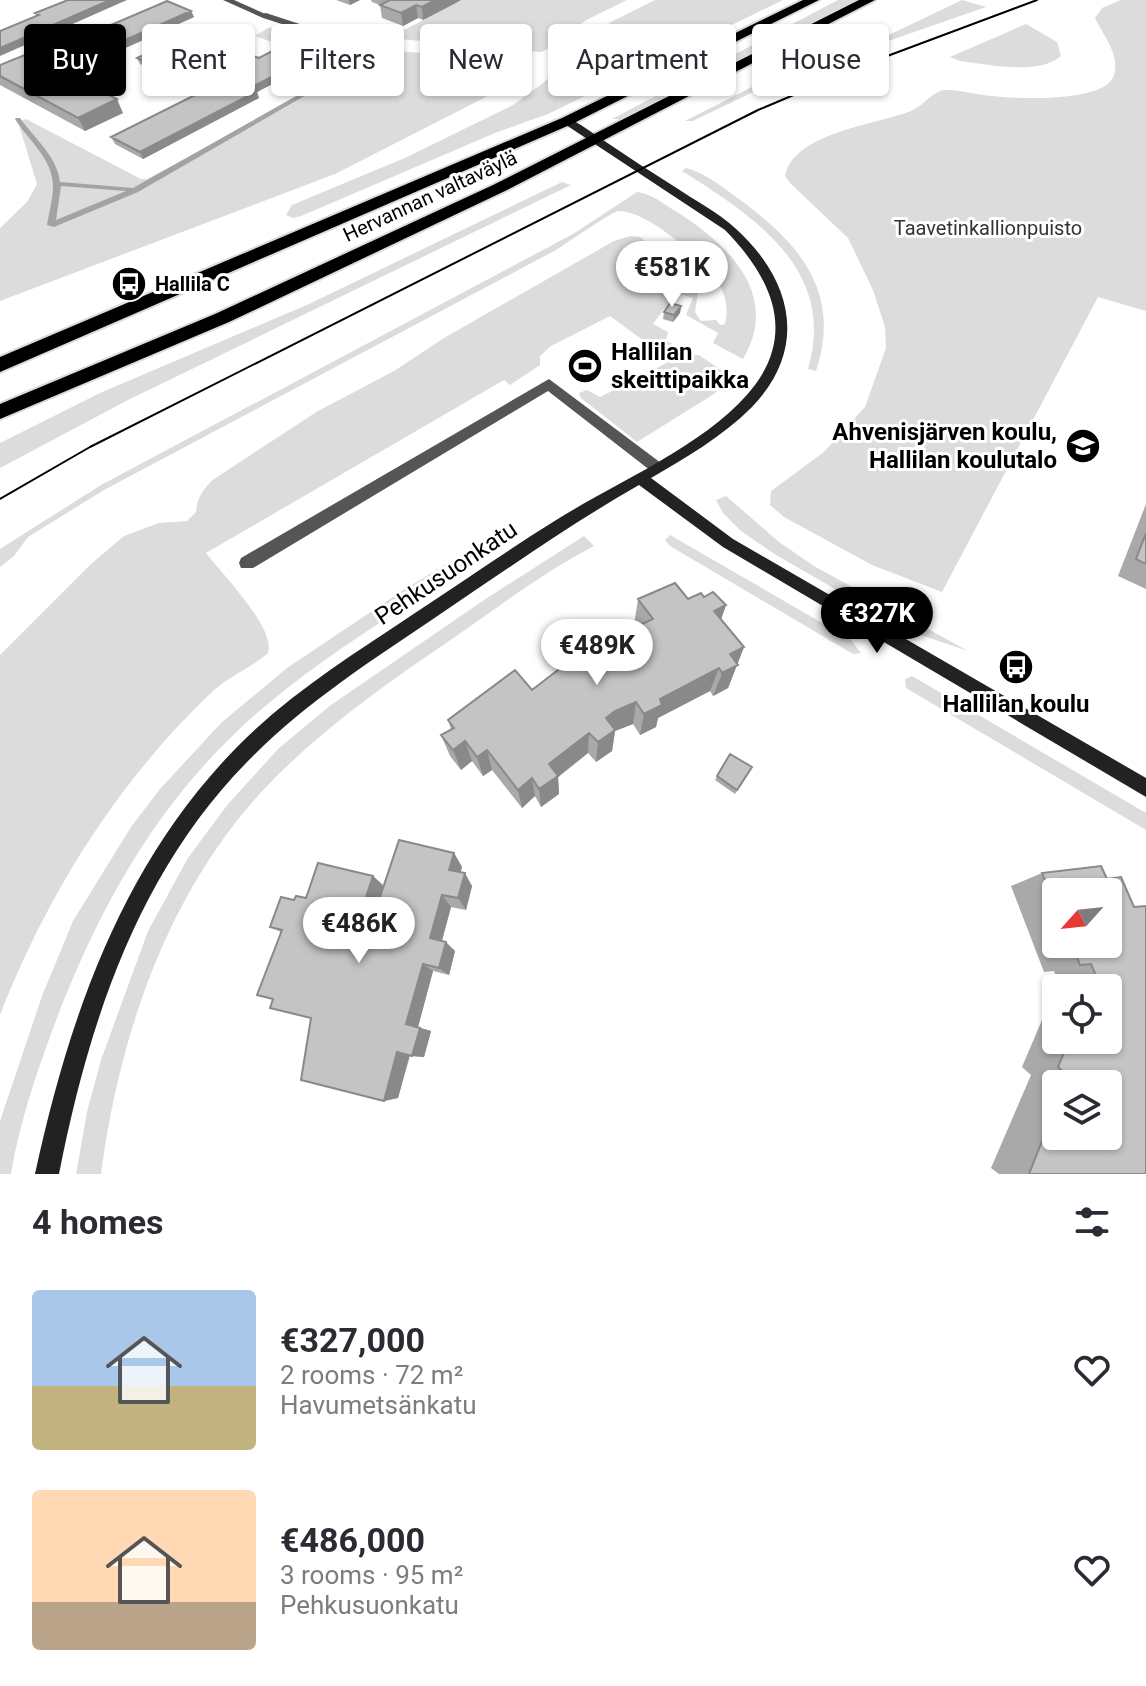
<!DOCTYPE html>
<meta charset="utf-8">
<style>
:root{--surface:#fff;--page:#f7f7f7;--text:#2b2b33;--muted:#7c7c81;--accent:#000}
body{margin:0;font-family:Roboto,sans-serif;background:var(--page);color:var(--text);height:100vh;display:flex;flex-direction:column;font-size:30px;white-space:nowrap}
*{box-sizing:border-box;margin:0}
p{font-size:26px;color:var(--muted)}
.icon{flex:none;width:44px;height:44px;fill:none;stroke:currentColor;stroke-width:2;stroke-linecap:round;stroke-linejoin:round}
.map{position:relative;height:1174px;overflow:hidden}
.details{display:flex;flex-direction:column;background:var(--surface);flex:1}
.details>*{flex:none}
.guide{position:absolute;left:24px;top:24px;width:1098px;height:72px;display:flex;gap:16px}
.needle{width:52px;rotate:243deg}
.tools{position:absolute;left:1042px;top:878px;display:grid;gap:16px}
.tools a{display:grid;place-items:center;width:80px;height:80px;border-radius:8px;background:var(--surface);box-shadow:0 2px 6px #0004;font-size:40px}
.price{position:absolute;translate:-50% -68px;padding:0 18px;border-radius:28px;background:#fff;color:#222;font-size:26px;line-height:52px;filter:drop-shadow(0 2px 4px #0008)}
.price::after{content:'';position:absolute;left:50%;top:48px;width:24px;height:18px;margin-left:-12px;background:inherit;clip-path:polygon(0 0,100% 0,50% 100%)}
.price.current{background:var(--accent);color:#fff}
ul{padding:0;list-style:none}
li{display:flex;align-items:center;gap:24px;height:200px;padding:0 32px}
li span{display:grid;place-items:center;flex:none;width:224px;height:160px;border-radius:8px;color:#555}
li>.icon{margin-inline-start:auto}
span .icon{width:96px;height:96px;fill:#fffc;stroke-width:1}
li b{font-size:34px}
h2{display:flex;justify-content:space-between;align-items:center;height:96px;padding:0 32px;font-size:34px}
.chip{padding:0 28px;border-radius:8px;background:var(--surface);box-shadow:0 2px 6px #0004;font-size:28px;line-height:72px}
.chip.current{background:var(--accent);color:#fff}
.map>svg:first-child{display:block}
.green{fill:#dcdcdc}
.lines{fill:none;stroke-linecap:round;stroke-linejoin:round}
.stream{fill:#a3a3a3;fill-rule:evenodd}
.highway-casing{stroke:#dbdbdb;stroke-width:4}
.lane{fill:#555;fill-rule:evenodd}
.street{fill:#555;fill-rule:evenodd}
.secondary{fill:#222;fill-rule:evenodd}
.highway{fill:#000;fill-rule:evenodd}
.tram{stroke:#000;stroke-width:2}
.wall{fill:#a9a9a9;fill-rule:evenodd}
.shaded-wall{fill:#898989}
.building{fill:#c4c4c4;stroke:#898989;stroke-width:2}
.labels{text-anchor:middle;dominant-baseline:central;stroke-width:6;stroke-linejoin:round;paint-order:stroke}
.far-street-label{font-size:20px;fill:#000;stroke:#fff}
.far-park-label{font-size:20px;fill:#333;stroke:#fff}
.far-poi-label{font-size:20px;font-weight:bold;fill:#000;stroke:#fff;text-anchor:start}
.poi-label{font-size:24px;font-weight:bold;fill:#000;stroke:#fff;text-anchor:start}
.street-label{font-size:24px;fill:#000;stroke:#fff}
</style>
<div class="map">
<svg width="1146" height="1174" viewBox="0 0 1146 1174">
<rect width="100%" height="100%" fill="#fff"/>
<path class="green" d="M461 0H627L586 20 554 46 541 52 389 38Z
M655 0H783L548 114 495 133 301 216 293 218 286 215 292 205 407 157 513 105 543 83 611 22Z
M838 0H858L648 106 621 119H612Z
M962 0 986 7 782 78 693 121H685L862 31 889 35Z
M1121 0H1146V311L1098 297 942 592 872 565 784 517 770 505 771 491 824 452 865 407 886 348 885 327 873 290 848 238 791 184 785 176C795 131 879 125 913 110 925 104 930 94 943 90 960 89 976 95 992 96 1016 99 1106 103 1114 75 1120 54 1103 35 1095 18L1102 8Z
M1026 24 1057 42 1061 56C1037 76 988 64 960 61L950 57Z
M282 27 364 49 486 57 530 66 524 74 482 99 335 174 0 301V228L27 202 37 184 18 122 26 119 141 179H147L351 70 255 36 268 28Z
M686 168C704 172 724 188 739 199 800 244 842 292 816 371L808 369C837 270 755 217 682 171Z
M562 182 571 185 128 400 0 468V443L100 393 309 304Z
M637 192C651 193 668 207 680 214 731 247 780 296 743 359L713 343 718 333 686 315 693 298 676 293 653 324 668 332 666 340 691 355H699L731 377 714 394 637 442 581 398 579 393 587 390 600 397C612 391 666 365 670 360L610 316 551 346 540 356V365L510 385 504 380 206 553C221 573 276 628 268 653 251 668 229 676 213 691 117 782 48 893 0 1015V655L91 564 124 536 159 523 187 521 196 512C197 498 203 489 214 479L318 411 394 371 444 338 614 241 630 236 640 237 693 281 698 292 695 312 701 321 716 320 720 325 725 324C728 311 727 301 721 288 708 263 648 210 618 211 612 212 565 244 556 250L104 490 28 537 14 556 0 567V549L101 485 573 234Z
M726 496 779 542 814 566 968 651 906 630 776 555 741 531 723 513 716 500Z
M503 529 505 536C427 597 339 643 263 708 160 795 97 909 51 1034 34 1080 19 1126 11 1174H0V1121L42 996 73 921 131 827 160 789 222 722 287 668 402 591Z
M670 535 850 639 861 653 853 654 670 546 665 540Z
M584 536 594 546C544 572 498 607 452 639 387 683 323 728 268 785 169 888 119 1035 101 1174H76L87 1112 101 1060 148 931 188 858 228 804 279 748 331 705 484 600Z
M912 676 1146 813V830L906 688 905 679Z"/>
<g class="lines">
<path class="stream" d="M344 69 347 71 346 72 138 192 54 227 47 225C49 212 53 199 53 186 53 159 28 140 15 119L16 118H20C34 138 57 156 60 182L133 188ZM61 186 126 191 56 220Z"/>
<g class="highway-casing">
<path id="highway" d="M803 0H819L572 124 0 372V357L562 118Z
M859 0H875L505 191 229 322 0 419V404L215 314 493 185Z"/>
</g>
<path class="lane" d="M266 13 318 30 375 43 376 45 372 48 313 34 263 18V14Z
M549 379 661 463 663 467 661 471H651L548 391 253 568H241L239 563 241 558Z"/>
<path class="street" d="M223 0H234L270 16 263 18Z"/>
<path class="secondary" d="M567 118C580 123 592 133 603 140 627 156 651 172 675 187 694 200 718 212 735 228 793 280 809 349 751 408 722 437 685 458 651 478L733 539 1146 778V797L723 547 639 485C569 525 503 572 436 617 372 660 307 702 252 757 139 869 89 1021 59 1174H35C69 1017 122 864 237 747 288 695 352 655 412 615 459 584 505 552 553 522 614 483 712 443 755 385 797 328 768 274 725 230L563 123 562 121Z"/>
<use href="#highway" class="highway"/>
<path class="tram" d="M0 499 90 447 758 110 874 61 1037 0"/>
</g>
<path class="wall" d="M336 0H360L350 5Z
M371 0H461L423 20 418 18 403 26 382 18 380 5 372 2Z
M191 11 194 17 92 63 68 51 64 45Z
M206 37 208 44 153 70 140 64 137 58Z
M231 48 233 54 171 85 159 79 156 73Z
M259 58 307 59 309 65 257 92 259 98 143 159 115 144 111 137 223 81 222 77 241 67 239 63Z
M0 65 123 113 85 131 0 85Z
M681 306 680 313 673 322 663 319 664 312Z
M1146 504V589L1118 576Z
M704 597 726 605 721 619 744 647 728 688 713 696 710 691 658 718 656 727 640 735 633 724 615 731 612 751 596 762 588 753 558 777 559 794 541 807 535 796 522 808 492 770 483 776 472 761 461 770 450 756 441 735 451 729 448 720 532 690 636 627 634 625 638 599H688Z
M730 754 752 767 735 794 715 780Z
M454 853 462 867 460 872 472 886 466 910 451 907 442 941 455 951 449 975 433 971 418 1027 431 1031 424 1057 410 1056 398 1098 384 1101 311 1018 273 999 281 932 270 927 294 900 306 898 373 876 384 886Z
M1101 866 1146 1174H999L991 1168 1031 1075 1022 1067 1053 994 1056 993V1040H1108V988H1061L1054 971 1044 972 1011 886 1042 873ZM1056 892 1108 944H1056ZM1056 1084H1108L1056 1136Z"/>
<path class="shaded-wall" d="M110 0H127L0 56V48Z
M349 0H360L350 5Z
M435 0H452V5L423 20 422 7Z
M452 0H461L452 5Z
M416 5 418 18 403 26 401 13Z
M191 11 194 17 92 63 89 56Z
M206 37 208 44 153 70 150 64Z
M231 48 233 54 171 85 169 78Z
M307 59 309 65 257 92 259 98 143 159 140 152 250 88Z
M117 99 123 113 85 131 78 118Z
M681 306 680 313 673 322 674 315Z
M726 605 717 631 714 611Z
M744 647 728 688 713 696 730 654Z
M719 668 710 691 658 718 656 727 640 735 644 714 660 699Z
M636 702 633 724 615 731 612 751 596 762 598 742 606 718 615 711Z
M589 733 588 753 558 777 559 794 541 807 539 789 549 764Z
M465 741 472 761 461 770 453 750Z
M487 750 492 770 483 776 477 757Z
M532 778 535 796 522 808 518 790Z
M454 853 462 867 458 883 449 870Z
M465 873 472 886 466 910 458 898Z
M373 876 387 889 380 909 366 897Z
M442 895 451 907 440 947 430 938Z
M446 942 455 951 449 975 439 968Z
M423 964 433 971 418 1027 406 1024Z
M420 1028 431 1031 424 1057 412 1056Z
M397 1052 410 1053 398 1098 384 1101Z"/>
<path class="building" d="M68 0H110L0 48V31L39 15 35 13Z
M390 0H435L422 7 416 5 401 13 380 5Z
M167 1 191 11 89 56 64 45Z
M193 32 206 37 150 64 137 58Z
M218 42 231 48 169 78 156 73Z
M280 47 307 59 250 88 257 91 140 152 111 137 227 79 222 77 244 66 239 63 253 56 259 58Z
M27 54 117 99 78 118 0 76V65Z
M670 303 681 306 674 315 664 312Z
M1146 533V564L1136 559Z
M675 583 688 599 701 593 704 597 713 592 726 605 714 611 744 647 730 654 738 665 722 673 719 668 660 699 662 705 644 714 636 702 615 711 606 718 615 730 598 742 589 733 549 764 558 776 539 789 532 778 518 790 487 750 477 757 465 741 453 750 441 735 454 728 448 720 515 670 532 690 576 656 653 619 638 599Z
M730 754 752 767 737 790 717 776Z
M399 840 454 853 449 870 465 873 458 898 442 895 430 938 446 942 439 968 423 964 406 1024 420 1028 412 1056 397 1052 384 1101 301 1080 311 1018 270 1008 273 999 257 995 282 930 270 927 281 897 294 900 296 896 306 898 318 863 373 876 366 897 379 900Z
M1101 866 1107 879 1121 877 1134 907 1146 906V1174H1029L1056 1106V1136H1108V1084H1065L1068 1076 1058 1067 1069 1040H1108V988H1093L1101 987 1091 964 1080 965 1072 944H1108V892H1056V906L1042 873Z"/>
<defs>
<g id="bus-disc" transform="scale(1.8)"><circle r="9.5" fill="#000" stroke="#fff"/><path d="M-5-6H5V4H4V6H2V4H-2V6H-4V4H-5ZM-3.5-4V0h7V-4ZM-3.5 1.2v1.5H-2V1.2ZM2 1.2v1.5H3.5V1.2Z" fill="#fff"/></g>
<g id="stadium-disc" transform="scale(1.8)"><circle r="9.5" fill="#000" stroke="#fff"/><path d="M0-5a6.5 5 0 1 0 0 10a6.5 5 0 1 0 0-10ZM-3.5-1.8h7v3.6h-7Z" fill="#fff"/></g>
<g id="school-disc" transform="scale(1.8)"><circle r="9.5" fill="#000" stroke="#fff"/><path d="M0-5L7-2L0 1L-7-2ZM-4 1L0 2.5L4 1V4Q0 6-4 4Z" fill="#fff"/></g>
</defs>
<g fill-rule="evenodd">
<use href="#bus-disc" x="129" y="284"/>
<use href="#stadium-disc" x="585" y="366"/>
<use href="#school-disc" x="1083" y="446"/>
<use href="#bus-disc" x="1016" y="667"/>
</g>
<g class="labels">
<g class="far-street-label">
<text transform="translate(430 196) rotate(-25)">Hervannan valtaväylä</text>
</g>
<g class="far-park-label">
<text x="988" y="228">Taavetinkallionpuisto</text>
</g>
<g class="far-poi-label">
<text x="155" y="284">Hallila C</text>
</g>
<g class="poi-label">
<text x="611" y="352">Hallilan<tspan x="611" dy="28">skeittipaikka</tspan></text>
<text x="1057" y="432" text-anchor="end">Ahvenisjärven koulu,<tspan x="1057" dy="28">Hallilan koulutalo</tspan></text>
<text x="1016" y="704" text-anchor="middle">Hallilan koulu</text>
</g>
<g class="street-label">
<text transform="translate(446 573) rotate(-34)">Pehkusuonkatu</text>
</g>
</g>
</svg>
<div class="tools">
<a><svg class="needle" viewBox="-14 -14 28 28"><path d="M0-13l5 13h-10z" fill="#e53935"/><path d="M0 13l5-13h-10z" fill="#7c7c81"/></svg></a>
<a><svg class="icon" aria-label="locate" viewBox="0 0 24 24"><circle cx="12" cy="12" r="6"/><path d="M12 2v4M12 18v4M2 12h4M18 12h4"/></svg></a>
<a><svg class="icon" aria-label="layers" viewBox="0 0 24 24"><path d="M12 4l9 5-9 5-9-5zM3 14l9 5 9-5"/></svg></a>
</div>
<b class="price" style="left:672px;top:309px">€581K</b>
<b class="price current" style="left:877px;top:655px">€327K</b>
<b class="price" style="left:597px;top:687px">€489K</b>
<b class="price" style="left:359px;top:965px">€486K</b>
<div class="guide">
<a class="chip current">Buy</a>
<a class="chip">Rent</a>
<a class="chip">Filters</a>
<a class="chip">New</a>
<a class="chip">Apartment</a>
<a class="chip">House</a>
</div>
</div>
<section class="details">
<h2>4 homes<svg class="icon" aria-label="filters" viewBox="0 0 24 24"><path d="M4 7h16M4 17h16"/><circle cx="9" cy="7" r="2"/><circle cx="15" cy="17" r="2"/></svg></h2>
<ul>
<li><span style="background:linear-gradient(#a9c7e8 60%,#c2b280 0)"><svg class="icon" aria-label="home" viewBox="0 0 24 24"><path d="M3 11l9-7 9 7M6 9v11h12V9"/></svg></span><div><b>€327,000</b><p>2 rooms · 72 m²</p><p>Havumetsänkatu</p></div><svg class="icon" aria-label="heart" viewBox="0 0 24 24"><path d="M12 20l-8-8c-3-5 5-10 8-4 3-6 11-1 8 4z"/></svg></li>
<li><span style="background:linear-gradient(#ffd9b3 70%,#b9a48a 0)"><svg class="icon" aria-label="home" viewBox="0 0 24 24"><path d="M3 11l9-7 9 7M6 9v11h12V9"/></svg></span><div><b>€486,000</b><p>3 rooms · 95 m²</p><p>Pehkusuonkatu</p></div><svg class="icon" aria-label="heart" viewBox="0 0 24 24"><path d="M12 20l-8-8c-3-5 5-10 8-4 3-6 11-1 8 4z"/></svg></li>
</ul>
</section>
